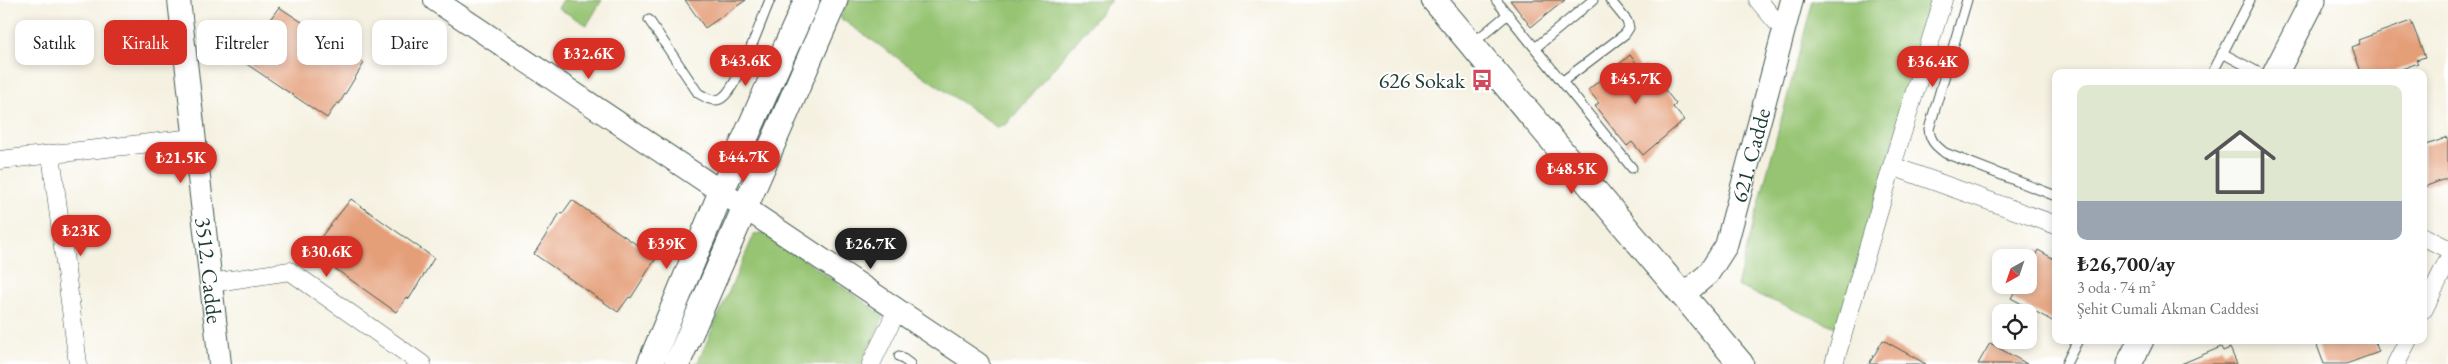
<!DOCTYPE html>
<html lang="tr">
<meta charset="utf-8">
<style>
:root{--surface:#fff;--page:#f6f6f6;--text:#222;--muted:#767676;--accent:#d93025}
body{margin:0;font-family:"EB Garamond",serif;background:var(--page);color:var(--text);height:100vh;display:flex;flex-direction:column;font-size:19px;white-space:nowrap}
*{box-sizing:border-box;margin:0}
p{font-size:16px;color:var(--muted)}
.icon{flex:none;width:28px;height:28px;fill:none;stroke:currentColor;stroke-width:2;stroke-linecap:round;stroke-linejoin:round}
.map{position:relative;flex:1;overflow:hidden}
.drawer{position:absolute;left:2052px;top:69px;width:375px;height:275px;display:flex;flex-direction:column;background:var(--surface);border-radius:10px;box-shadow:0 2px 8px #0003}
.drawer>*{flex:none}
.banner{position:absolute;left:15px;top:20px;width:475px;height:45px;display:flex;gap:10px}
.needle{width:32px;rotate:220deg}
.controls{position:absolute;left:1992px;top:249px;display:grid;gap:10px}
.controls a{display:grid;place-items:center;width:45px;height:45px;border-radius:10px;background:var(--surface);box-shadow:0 2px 8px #0003;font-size:25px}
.price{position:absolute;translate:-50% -42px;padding:0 11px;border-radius:18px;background:var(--accent);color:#fff;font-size:16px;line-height:32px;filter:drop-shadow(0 1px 2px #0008)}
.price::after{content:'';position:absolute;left:50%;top:30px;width:15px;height:11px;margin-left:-8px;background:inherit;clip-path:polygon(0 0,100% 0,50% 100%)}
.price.current{background:#222;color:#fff}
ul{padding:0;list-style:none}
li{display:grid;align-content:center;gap:10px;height:265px;padding:0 25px}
li span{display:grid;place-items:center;height:155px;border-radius:10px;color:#555}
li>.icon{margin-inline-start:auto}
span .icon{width:90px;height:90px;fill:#fffc;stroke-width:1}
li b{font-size:21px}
.pill{padding:0 18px;border-radius:10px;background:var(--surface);box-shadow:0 2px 8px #0003;font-size:18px;line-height:45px}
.pill.current{background:var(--accent);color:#fff}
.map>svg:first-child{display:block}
.green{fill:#96c472;stroke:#5a8053}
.building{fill:#e49e78}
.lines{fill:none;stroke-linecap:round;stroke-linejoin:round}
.service-casing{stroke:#3f584e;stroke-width:11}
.minor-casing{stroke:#3f584e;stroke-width:19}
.tertiary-casing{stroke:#3f584e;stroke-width:24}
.secondary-casing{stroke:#3f584e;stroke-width:27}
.service{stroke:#fff;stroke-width:9}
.minor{stroke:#fff;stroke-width:18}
.tertiary{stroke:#fff;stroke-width:22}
.secondary{stroke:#fff;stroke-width:25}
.labels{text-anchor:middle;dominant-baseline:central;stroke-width:4;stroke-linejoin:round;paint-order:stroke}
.poi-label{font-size:22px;fill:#1f3d34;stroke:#fff;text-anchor:end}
.street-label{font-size:22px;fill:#1f3d34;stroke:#fff}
</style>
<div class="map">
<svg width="2448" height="364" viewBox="0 0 2448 364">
<rect width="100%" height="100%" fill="#fff"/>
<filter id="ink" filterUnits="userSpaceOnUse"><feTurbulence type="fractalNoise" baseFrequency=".02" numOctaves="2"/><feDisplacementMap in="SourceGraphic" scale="10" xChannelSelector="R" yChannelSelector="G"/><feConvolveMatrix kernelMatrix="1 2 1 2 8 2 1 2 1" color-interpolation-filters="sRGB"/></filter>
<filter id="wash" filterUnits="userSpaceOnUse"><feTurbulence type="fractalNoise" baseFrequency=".0096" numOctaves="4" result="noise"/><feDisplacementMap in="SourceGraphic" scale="20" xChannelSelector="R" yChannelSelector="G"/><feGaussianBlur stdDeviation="1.12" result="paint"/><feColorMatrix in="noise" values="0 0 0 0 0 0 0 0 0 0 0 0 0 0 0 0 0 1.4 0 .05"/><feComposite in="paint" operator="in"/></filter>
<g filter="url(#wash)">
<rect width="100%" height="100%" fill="#f5f1e1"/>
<path class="green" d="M563 0H602L587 25 558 8Z
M848 0H1111L1007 124 997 127 840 18Z
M1813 0H1936L1838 328 1737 286Z
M759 233H766L884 316 861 364H697L754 235Z"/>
<g id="blocks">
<path class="building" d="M685 0H746L705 28Z
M1510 0H1565L1531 27Z
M279 7 364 63 339 104 337 103 327 118 242 61 267 20 269 21Z
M2411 21 2425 57 2416 60 2418 63 2393 72H2361L2352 47 2360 44 2358 40Z
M1630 55 1641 69 1645 66 1659 82 1676 104 1673 107 1684 120 1643 155 1632 142 1627 146 1613 129 1595 106 1599 103 1588 90Z
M2448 137V178L2424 187V146Z
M351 199 434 258 409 299 407 297 396 312 313 253 323 238 321 237Z
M572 200 656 258 631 298 629 297 618 312 534 254 560 213 562 214Z
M2038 250 2056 260V323L2011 298 2019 285H2029V267Z
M1883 340 1926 364H1869Z
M2315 340H2374L2379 352 2346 364H2324Z
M1990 343 2027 364H1978Z
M2221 347 2223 351 2230 348 2237 364H2181Z"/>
</g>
</g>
<g filter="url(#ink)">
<use href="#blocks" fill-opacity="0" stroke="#3f584e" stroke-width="1"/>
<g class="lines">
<g class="service-casing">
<path id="service" d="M1496 0 1632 168
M1967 0 1929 129C1930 141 1936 146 1945 153L2056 196
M649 20 698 93C705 97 712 102 720 99 737 92 761 20 770 0
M1472 44 1508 14
M1535 48 1593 0
M2222 53 2258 72
M2213 72 2250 0
M1563 81 1625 34 1629 28 1627 21 1610 0
M899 356 910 364
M2066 364 2078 340"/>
</g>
<g class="minor-casing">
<path id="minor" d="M1758 0 1784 31
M51 154 78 364
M0 160 194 138
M1892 166 1943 0
M2424 237 2448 249
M211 283 290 271 422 364
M2424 309 2448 260
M871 364 897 310
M1834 364 1892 166 2056 225
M2396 364 2408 340"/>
</g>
<g class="tertiary-casing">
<g id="tertiary">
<path id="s1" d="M179 0 220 364"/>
<path d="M435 0 978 364"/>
<path id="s2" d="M1683 295 1708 274 1726 246 1792 0"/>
</g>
</g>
<g class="secondary-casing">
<path id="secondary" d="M1434 0 1741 364
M2276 72 2313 0
M650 364 722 190 807 0
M677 364 835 0
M2129 364 2141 340"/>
</g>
<use href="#service" class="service"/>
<use href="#minor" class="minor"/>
<use href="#tertiary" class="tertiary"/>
<use href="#secondary" class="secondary"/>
</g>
</g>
<defs>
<g id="bus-bare" transform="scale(1.725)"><path d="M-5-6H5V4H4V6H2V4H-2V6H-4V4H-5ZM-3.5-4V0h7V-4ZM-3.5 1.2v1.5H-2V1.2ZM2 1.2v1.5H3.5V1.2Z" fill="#d1495b" stroke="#fff" stroke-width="2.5" paint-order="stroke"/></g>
</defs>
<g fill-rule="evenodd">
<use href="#bus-bare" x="1482" y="80"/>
</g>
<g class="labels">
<g class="poi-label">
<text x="1465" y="80">626 Sokak</text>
</g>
<g class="street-label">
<text stroke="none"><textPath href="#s2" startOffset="160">621. Cadde</textPath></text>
<text stroke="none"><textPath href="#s1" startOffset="272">3512. Cadde</textPath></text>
</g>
</g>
</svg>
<div class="controls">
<a><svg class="needle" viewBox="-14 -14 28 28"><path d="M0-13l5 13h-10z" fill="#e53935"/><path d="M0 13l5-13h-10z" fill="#767676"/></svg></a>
<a><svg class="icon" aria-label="locate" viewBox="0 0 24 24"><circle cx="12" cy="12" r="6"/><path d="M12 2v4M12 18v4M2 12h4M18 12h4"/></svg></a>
</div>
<b class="price" style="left:589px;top:80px">₺32.6K</b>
<b class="price" style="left:746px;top:87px">₺43.6K</b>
<b class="price" style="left:1933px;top:88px">₺36.4K</b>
<b class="price" style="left:1636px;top:105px">₺45.7K</b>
<b class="price" style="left:744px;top:183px">₺44.7K</b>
<b class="price" style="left:181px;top:184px">₺21.5K</b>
<b class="price" style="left:1572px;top:195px">₺48.5K</b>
<b class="price" style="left:81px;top:257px">₺23K</b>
<b class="price" style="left:667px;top:270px">₺39K</b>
<b class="price current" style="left:871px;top:270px">₺26.7K</b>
<b class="price" style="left:327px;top:278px">₺30.6K</b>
<div class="banner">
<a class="pill">Satılık</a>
<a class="pill current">Kiralık</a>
<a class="pill">Filtreler</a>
<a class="pill">Yeni</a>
<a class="pill">Daire</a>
</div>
<section class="drawer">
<ul>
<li><span style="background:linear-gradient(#dfe7d0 75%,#9aa5b1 0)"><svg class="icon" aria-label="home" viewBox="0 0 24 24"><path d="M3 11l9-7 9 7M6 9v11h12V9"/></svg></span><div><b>₺26,700/ay</b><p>3 oda · 74 m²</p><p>Şehit Cumali Akman Caddesi</p></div></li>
</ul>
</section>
</div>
